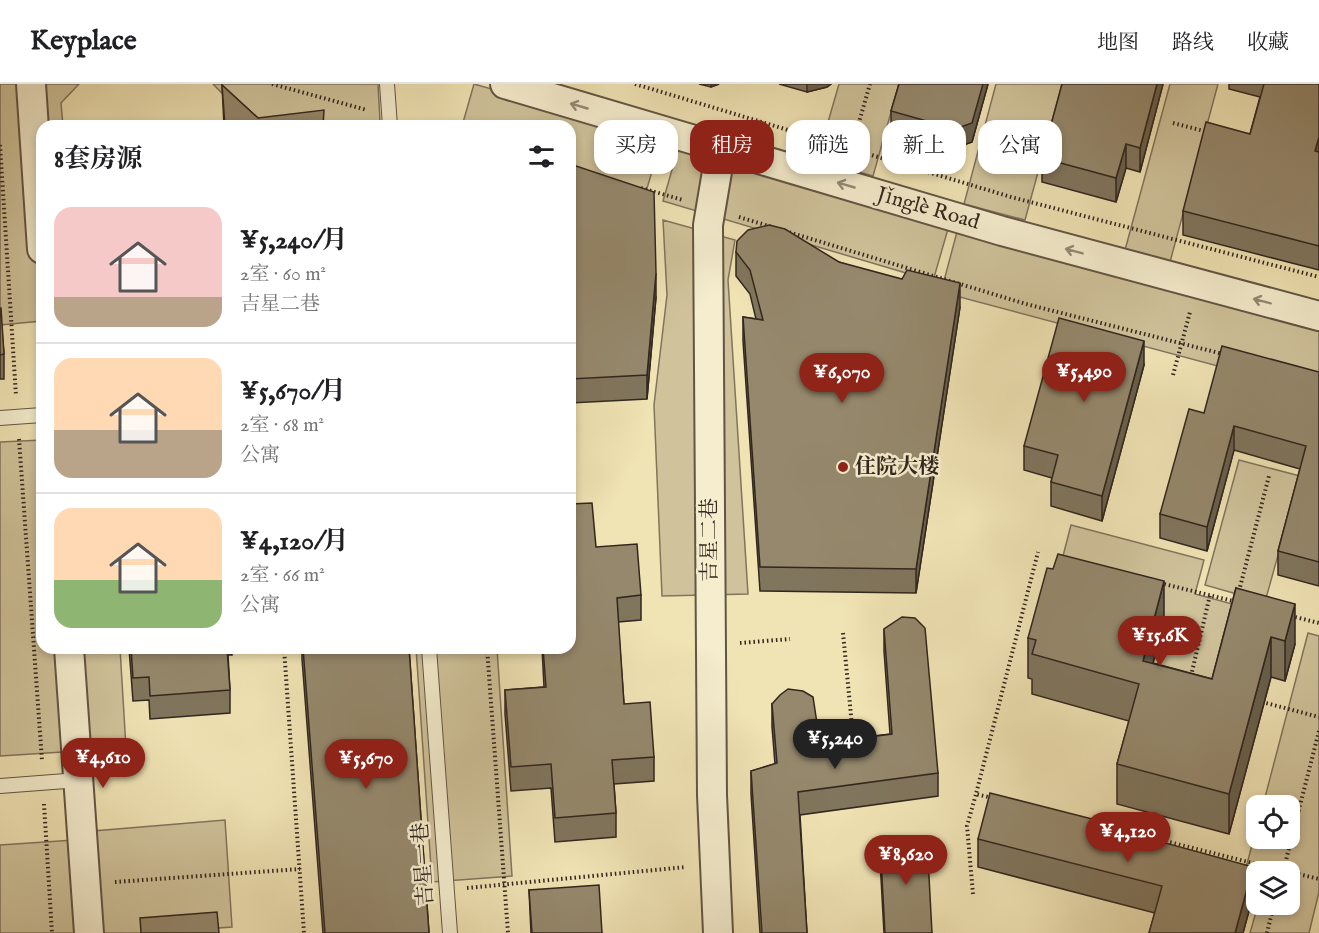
<!DOCTYPE html>
<html lang="zh">
<meta charset="utf-8">
<style>
:root{--surface:#fff;--page:#f6f6f6;--text:#202124;--muted:#757577;--line:#e0e0e0;--accent:#8f2418}
body{margin:0;font-family:"IM FELL English","Noto Serif SC",serif;background:var(--page);color:var(--text);height:100vh;display:flex;flex-direction:column;font-size:22px;white-space:nowrap}
*{box-sizing:border-box;margin:0}
p{font-size:20px;color:var(--muted)}
.icon{flex:none;width:33px;height:33px;fill:none;stroke:currentColor;stroke-width:2;stroke-linecap:round;stroke-linejoin:round}
.map{position:relative;flex:1;overflow:hidden}
.drawer{position:absolute;left:36px;top:36px;width:540px;height:534px;display:flex;flex-direction:column;background:var(--surface);border-radius:18px;box-shadow:0 3px 9px #0003}
.drawer>*{flex:none}
.hud{position:absolute;left:594px;top:36px;width:570px;height:54px;display:flex;gap:12px}
.controls{position:absolute;left:1246px;top:711px;display:grid;gap:12px}
.controls a{display:grid;place-items:center;width:54px;height:54px;border-radius:12px;background:var(--surface);box-shadow:0 3px 9px #0003;font-size:30px}
.price{position:absolute;translate:-50% -51px;padding:0 14px;border-radius:21px;background:var(--accent);color:#fff;font-size:20px;line-height:39px;filter:drop-shadow(0 2px 3px #0008)}
.price::after{content:'';position:absolute;left:50%;top:36px;width:18px;height:14px;margin-left:-9px;background:inherit;clip-path:polygon(0 0,100% 0,50% 100%)}
.price.active{background:#222;color:#fff}
ul{padding:0;list-style:none}
li{display:flex;align-items:center;gap:18px;height:150px;padding:0 18px}
li+li{border-top:2px solid var(--line)}
li span{display:grid;place-items:center;flex:none;width:168px;height:120px;border-radius:18px;color:#555}
li>.icon{margin-inline-start:auto}
span .icon{width:72px;height:72px;fill:#fffc;stroke-width:1}
li b{font-size:26px}
h2{display:flex;justify-content:space-between;align-items:center;height:72px;padding:0 18px;font-size:26px}
.pill{padding:0 21px;border-radius:18px;background:var(--surface);box-shadow:0 3px 9px #0003;font-size:21px;line-height:54px}
.pill.active{background:var(--accent);color:#fff}
header{display:flex;align-items:center;gap:36px;box-sizing:border-box;height:84px;padding:0 30px;background:var(--surface);border-bottom:2px solid var(--line)}
header strong{font-size:28px}
nav{display:flex;gap:33px;margin-inline-start:auto;font-size:21px}
.map>svg:first-child{display:block}
.green{fill:#d0c39b;stroke:#81745d;stroke-width:1.5}
.lines{fill:none;stroke-linecap:round;stroke-linejoin:round}
.lane-casing{stroke:#625544;stroke-width:16}
.street-casing{stroke:#625544;stroke-width:32}
.path{stroke:#32261f;stroke-width:4;stroke-dasharray:1.5 3;stroke-linecap:butt}
.lane{stroke:#f5edce;stroke-width:14}
.street{stroke:#f5edce;stroke-width:28}
.wall{fill:#80755d;stroke:#32261f;stroke-width:1.5}
.shaded-wall{fill:#685f4c;stroke:#32261f;stroke-width:1.5}
.building{fill:#95886c;stroke:#32261f;stroke-width:1.5}
.oneway{stroke:#948a76}
.poi-dot{fill:#8f2418;stroke:#f5edce;stroke-width:2}
.labels{text-anchor:middle;dominant-baseline:central;stroke-width:5;stroke-linejoin:round;paint-order:stroke}
.street-label{font-size:21px;fill:#32261f;stroke:#f5edce}
.poi-label{font-size:21px;font-weight:bold;fill:#32261f;stroke:#f5edce;text-anchor:start}
</style>
<header>
<strong>Keyplace</strong>
<nav><a>地图</a><a>路线</a><a>收藏</a></nav>
</header>
<div class="map">
<svg width="1319" height="849" viewBox="0 0 1319 849">
<rect width="100%" height="100%" fill="#f0e3b4"/>
<filter id="stains"><feTurbulence type="fractalNoise" baseFrequency=".00333" numOctaves="4"/><feColorMatrix values="0 0 0 0 .2 0 0 0 0 .09 0 0 0 0 .02 0 0 0 .5 -.17"/></filter>
<radialGradient id="worn" r=".72"><stop offset=".6" stop-color="#630" stop-opacity="0"/><stop offset="1" stop-color="#630" stop-opacity=".3"/></radialGradient>
<path class="green" d="M0 0H79L61 19 63 42H42V237L0 241Z
M213 0H378L380 37 317 42H254Z
M474 0 662 54 645 111 570 89V42H462Z
M839 0H899L873 92 817 76Z
M996 0H1062L1025 136 964 120Z
M1170 0H1218L1170 178 1125 166Z
M678 65 948 145 933 197 663 117Z
M663 136 735 156 728 196 748 510 662 512 654 321 667 211Z
M958 144 1319 242V309L941 208Z
M42 356V564H120L126 664 0 672V358Z
M1239 376 1300 392 1265 518 1205 501Z
M1071 441 1204 476 1195 510 1236 521 1207 627 1149 611 1170 534 1055 503Z
M1308 549 1319 552V808L1309 849H1250L1258 821 1290 820V788H1257V802L1242 799 1257 742V754H1290V722L1263 721Z
M416 564H497L512 792 432 798Z
M225 736 232 843 148 849H98L93 747Z
M74 756 80 849H0V761Z"/>
<g class="lines">
<g class="lane-casing">
<path id="lane" d="M387 0 390 42
M0 334 42 331
M429 564 450 849
M0 702 79 696"/>
</g>
<g class="street-casing">
<path id="street" d="M31 0 42 165
M505 0 1002 147 1319 232
M69 564 89 849
M718 849 712 711 708 141 721 64"/>
</g>
<path class="path" d="M272 0 367 26
M635 0 1011 113 1319 193
M412 39 423 42
M1173 39 1208 48
M0 61 16 312
M851 66 870 0
M641 104 683 116
M739 133 772 143
M785 147 1026 220 1223 270
M1173 291 1190 228
M19 355 42 677
M1160 499 1237 518
M1239 507 1269 392
M1291 532 1319 539
M843 549 853 652
M740 559 790 555
M284 564 304 849
M487 564 508 849
M1191 592 1210 511
M1262 618 1319 633
M992 714 976 710 1038 468
M44 720 52 849
M1157 755 1288 788
M1283 788 1319 647
M1290 788 1319 795
M115 798 300 785
M467 804 686 783
M973 810 967 742 976 710
M1267 849 1274 820"/>
<use href="#lane" class="lane"/>
<use href="#street" class="street"/>
</g>
<path class="wall" d="M699 0H719L711 3Z
M779 0H831L827 3 807 8Z
M899 0H988L972 58 955 64 891 46V27Z
M1163 0 1140 88 1126 84 1116 118 1042 98V74Z
M1229 0H1319V186L1183 151V127L1250 50 1260 13 1229 5Z
M222 1 258 34 324 42H224Z
M570 80 656 213 647 315 570 319Z
M736 168 839 178 960 223 916 509 760 507 743 257V233L756 235 750 210 736 192Z
M0 224 4 270V295H0Z
M1144 281 1102 437 1051 422V398L1052 394 1024 386V362Z
M1319 288V502L1278 491V467L1300 385 1234 366 1207 467 1160 454V430L1204 329Z
M596 463 641 511V536L618 538 624 620 654 673V697L614 700 616 729V753L555 758 551 704 511 707 505 630V606L544 603 542 564H570Z
M1236 504 1295 560 1285 597 1271 593 1229 750 1117 720V680L1129 637 1032 610V595L1028 594V554L1164 537 1153 579 1212 595Z
M884 545 938 689V712L800 731 807 849H760L751 710V687L775 680 772 643V620L820 659 890 650 884 567Z
M129 564H232V571H228L230 606V629L150 635 149 616 133 617Z
M302 564H409L429 849H323L302 575Z
M502 564H527L502 566Z
M978 755 1159 758 1253 812 1243 849H1149L1155 829 978 783Z
M880 757 932 849H884L880 776Z
M529 806 602 849H531Z"/>
<path class="shaded-wall" d="M711 0H719L711 3Z
M807 0H831L827 3 807 8Z
M983 0H988L972 58 955 64V45Z
M1157 0H1163L1140 88V64Z
M1319 53V77L1315 67Z
M1126 60V84L1116 118V94Z
M656 189V213L647 315V291Z
M960 199V223L916 509V485Z
M1144 257V281L1102 437V412Z
M1234 342V366L1207 467V443Z
M1164 497V537L1143 617V577Z
M1295 520V560L1285 597V557Z
M1271 553V593L1229 750V710Z
M1253 783V812L1243 849H1235Z"/>
<path class="building" d="M899 0H983L972 39 955 45 891 27Z
M1062 0H1157L1140 64 1126 60 1116 94 1042 74Z
M1264 0H1319V53L1315 67 1319 68V162L1183 127 1206 38 1250 50Z
M222 1 258 34 324 26 323 42H225Z
M570 80 654 108 656 189 647 291 570 295Z
M769 141 785 145 839 178 902 195 907 186 960 199 916 485 760 483 743 233 763 236 750 186 736 168 737 157 748 146Z
M0 224H1L4 270 0 271Z
M1059 234 1144 257 1102 412 1051 398 1058 371 1024 362Z
M1222 262 1319 288V478L1278 467 1306 362 1234 342 1207 443 1160 430 1189 325 1204 329Z
M592 419 596 463 637 460 641 511 617 514 624 620 650 618 654 673 612 676 616 729 555 734 551 680 511 683 505 606 546 603 543 564H570V420Z
M1058 470 1164 497 1143 577 1212 595 1236 504 1295 520 1285 557 1271 553 1229 710 1117 680 1139 600 1032 570 1036 556 1028 554 1047 484 1053 485Z
M902 533 915 534 925 544 938 689 798 708 807 849H762L751 687 777 679 772 620 780 611 788 605 803 607 813 613 820 659 892 650 884 545Z
M131 564H227L230 606 150 612 149 593 133 594Z
M303 564H409L429 849H325Z
M990 709 1159 752 1158 757 1253 783 1235 849H1149L1162 802 978 755Z
M927 755 932 849H885L880 757Z
M599 801 602 849H532L529 806Z
M217 828 219 849H141L140 834Z"/>
<defs><path id="oneway-shaft" d="M-6 0H5M1.5-3L5.5 0L1.5 3" fill="none" stroke-width="1.6" stroke-linecap="round" stroke-linejoin="round" transform="scale(1.5)"/></defs>
<g class="oneway">
<use href="#oneway-shaft" transform="translate(579 22) rotate(-164)"/>
<use href="#oneway-shaft" transform="translate(846 101) rotate(-164)"/>
<use href="#oneway-shaft" transform="translate(1074 167) rotate(-165)"/>
<use href="#oneway-shaft" transform="translate(1262 217) rotate(-165)"/>
</g>
<circle class="poi-dot" cx="843" cy="383" r="6"/>
<g class="labels">
<g class="street-label">
<text transform="translate(928 125) rotate(16)">Jǐnglè Road</text>
<text transform="translate(710 456) rotate(-90)">吉星二巷</text>
<text transform="translate(424 780) rotate(-94)">吉星一巷</text>
</g>
<g class="poi-label">
<text x="855" y="383">住院大楼</text>
</g>
</g>
<rect width="100%" height="100%" filter="url(#stains)"/>
<rect width="100%" height="100%" fill="url(#worn)"/>
</svg>
<div class="controls">
<a><svg class="icon" aria-label="locate" viewBox="0 0 24 24"><circle cx="12" cy="12" r="6"/><path d="M12 2v4M12 18v4M2 12h4M18 12h4"/></svg></a>
<a><svg class="icon" aria-label="layers" viewBox="0 0 24 24"><path d="M12 4l9 5-9 5-9-5zM3 14l9 5 9-5"/></svg></a>
</div>
<b class="price" style="left:1084px;top:319px">¥5,490</b>
<b class="price" style="left:842px;top:320px">¥6,070</b>
<b class="price" style="left:1160px;top:583px">¥15.6K</b>
<b class="price active" style="left:835px;top:686px">¥5,240</b>
<b class="price" style="left:103px;top:705px">¥4,610</b>
<b class="price" style="left:366px;top:706px">¥5,670</b>
<b class="price" style="left:1128px;top:779px">¥4,120</b>
<b class="price" style="left:906px;top:802px">¥8,620</b>
<div class="hud">
<a class="pill">买房</a>
<a class="pill active">租房</a>
<a class="pill">筛选</a>
<a class="pill">新上</a>
<a class="pill">公寓</a>
</div>
<section class="drawer">
<h2>8套房源<svg class="icon" aria-label="filters" viewBox="0 0 24 24"><path d="M4 7h16M4 17h16"/><circle cx="9" cy="7" r="2"/><circle cx="15" cy="17" r="2"/></svg></h2>
<ul>
<li><span style="background:linear-gradient(#f6c9c9 75%,#b9a48a 0)"><svg class="icon" aria-label="home" viewBox="0 0 24 24"><path d="M3 11l9-7 9 7M6 9v11h12V9"/></svg></span><div><b>¥5,240/月</b><p>2室 · 60 m²</p><p>吉星二巷</p></div></li>
<li><span style="background:linear-gradient(#ffd9b3 60%,#b9a48a 0)"><svg class="icon" aria-label="home" viewBox="0 0 24 24"><path d="M3 11l9-7 9 7M6 9v11h12V9"/></svg></span><div><b>¥5,670/月</b><p>2室 · 68 m²</p><p>公寓</p></div></li>
<li><span style="background:linear-gradient(#ffd9b3 60%,#8fb573 0)"><svg class="icon" aria-label="home" viewBox="0 0 24 24"><path d="M3 11l9-7 9 7M6 9v11h12V9"/></svg></span><div><b>¥4,120/月</b><p>2室 · 66 m²</p><p>公寓</p></div></li>
</ul>
</section>
</div>
